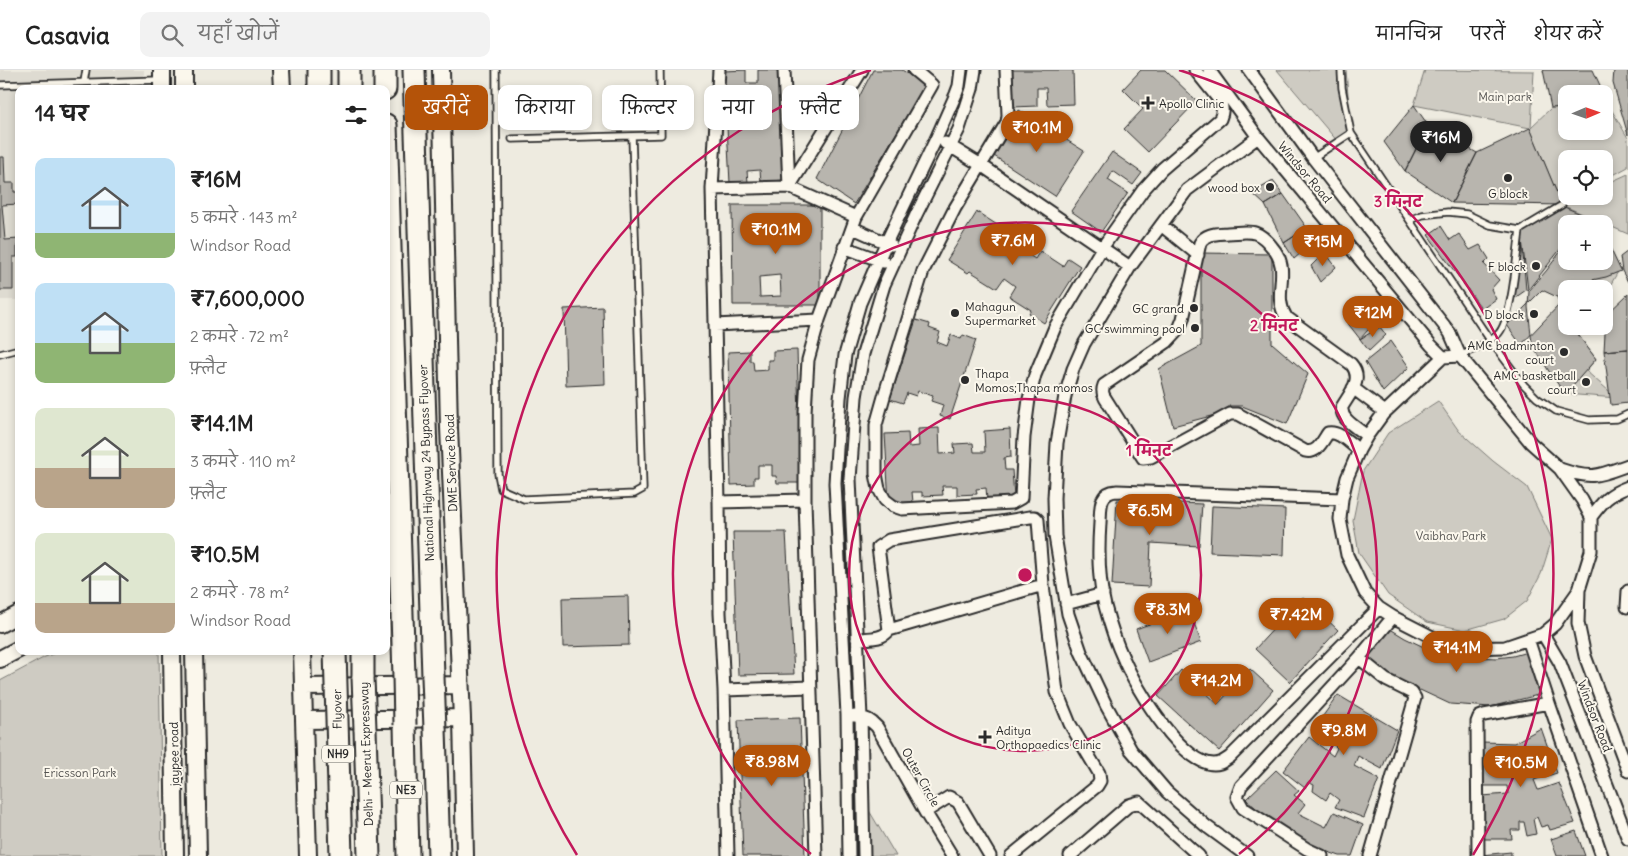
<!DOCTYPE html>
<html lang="hi">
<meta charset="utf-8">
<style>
:root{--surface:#fff;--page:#f2f2f2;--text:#222;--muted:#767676;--line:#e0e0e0;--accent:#b45309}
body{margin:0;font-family:Delius,"Playpen Sans Deva",sans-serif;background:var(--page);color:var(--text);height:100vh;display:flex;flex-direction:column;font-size:19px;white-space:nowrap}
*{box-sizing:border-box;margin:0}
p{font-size:16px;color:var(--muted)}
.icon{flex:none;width:28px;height:28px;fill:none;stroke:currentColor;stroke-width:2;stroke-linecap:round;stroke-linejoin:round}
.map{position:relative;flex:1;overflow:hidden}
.drawer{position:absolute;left:15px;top:15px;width:375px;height:570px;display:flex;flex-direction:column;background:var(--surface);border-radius:10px;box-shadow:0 2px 8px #0003}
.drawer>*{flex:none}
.guide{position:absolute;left:405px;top:15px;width:475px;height:45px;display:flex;gap:10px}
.needle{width:32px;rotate:88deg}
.tools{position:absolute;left:1558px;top:15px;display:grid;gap:10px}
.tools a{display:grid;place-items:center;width:55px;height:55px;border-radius:10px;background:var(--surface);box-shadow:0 2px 8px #0003;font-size:25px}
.price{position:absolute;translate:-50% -42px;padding:0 11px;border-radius:18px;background:var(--accent);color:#fff;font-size:16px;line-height:32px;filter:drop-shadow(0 1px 2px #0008)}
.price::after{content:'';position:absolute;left:50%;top:30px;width:15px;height:11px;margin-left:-8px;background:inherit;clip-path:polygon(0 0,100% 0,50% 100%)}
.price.selected{background:#222;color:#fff}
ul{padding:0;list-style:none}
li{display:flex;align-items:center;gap:15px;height:125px;padding:0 20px}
li span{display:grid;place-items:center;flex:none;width:140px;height:100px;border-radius:10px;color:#555}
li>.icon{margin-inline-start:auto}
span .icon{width:60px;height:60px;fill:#fffc;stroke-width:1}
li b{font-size:21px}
h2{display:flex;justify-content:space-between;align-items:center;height:60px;padding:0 20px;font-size:21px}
.chip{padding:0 18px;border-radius:10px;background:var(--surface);box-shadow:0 2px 8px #0003;font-size:18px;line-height:45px}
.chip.selected{background:var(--accent);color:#fff}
header{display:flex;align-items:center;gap:30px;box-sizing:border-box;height:70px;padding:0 25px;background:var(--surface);border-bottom:1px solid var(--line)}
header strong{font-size:24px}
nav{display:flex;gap:28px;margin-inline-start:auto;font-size:18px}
.search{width:350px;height:45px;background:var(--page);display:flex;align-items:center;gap:12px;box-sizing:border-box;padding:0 18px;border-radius:10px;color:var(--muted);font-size:19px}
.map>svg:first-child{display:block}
.built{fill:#dedbd1}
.green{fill:#cecbc2;stroke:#7c7b76}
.building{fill:#b8b5ae;stroke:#2b2b2b;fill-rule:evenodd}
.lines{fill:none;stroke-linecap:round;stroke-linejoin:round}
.lane-casing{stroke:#2b2b2b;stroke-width:9}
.street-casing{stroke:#2b2b2b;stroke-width:15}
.secondary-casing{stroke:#2b2b2b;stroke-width:20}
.highway-casing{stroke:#2b2b2b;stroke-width:25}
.lane{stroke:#fbf7ec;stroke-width:5.5}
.street{stroke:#fbf7ec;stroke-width:11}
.secondary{stroke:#fbf7ec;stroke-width:16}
.highway{stroke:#fbf7ec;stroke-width:21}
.highway-bridge-casing{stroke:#2b2b2b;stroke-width:25;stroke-linecap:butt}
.highway-bridge{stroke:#fbf7ec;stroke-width:21}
.ring{fill:none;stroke:#c2185b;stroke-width:2.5}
.poi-dot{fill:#2b2b2b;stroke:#fbf7ec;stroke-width:2}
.labels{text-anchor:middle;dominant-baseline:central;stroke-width:4;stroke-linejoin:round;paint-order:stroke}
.shield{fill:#fbf7ec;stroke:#696865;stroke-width:1}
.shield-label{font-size:11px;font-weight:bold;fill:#2b2b2b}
.park-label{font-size:12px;fill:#545351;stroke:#fbf7ec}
.poi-label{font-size:12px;fill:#2b2b2b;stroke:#fbf7ec;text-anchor:end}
.street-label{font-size:12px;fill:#2b2b2b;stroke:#fbf7ec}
.centre{fill:#c2185b;stroke:#fbf7ec;stroke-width:2.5}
.ring-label{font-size:15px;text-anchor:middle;font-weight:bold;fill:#c2185b;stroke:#fbf7ec;stroke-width:4;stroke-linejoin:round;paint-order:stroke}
</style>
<header>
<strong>Casavia</strong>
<div class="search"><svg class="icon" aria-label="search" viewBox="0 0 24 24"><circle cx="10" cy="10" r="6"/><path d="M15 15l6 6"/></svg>यहाँ खोजें</div>
<nav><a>मानचित्र</a><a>परतें</a><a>शेयर करें</a></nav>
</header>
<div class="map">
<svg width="1628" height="786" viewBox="0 0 1628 786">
<rect width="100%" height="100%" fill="#eeebe0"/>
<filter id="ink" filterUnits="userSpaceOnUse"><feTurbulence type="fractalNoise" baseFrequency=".02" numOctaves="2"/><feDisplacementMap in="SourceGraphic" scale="10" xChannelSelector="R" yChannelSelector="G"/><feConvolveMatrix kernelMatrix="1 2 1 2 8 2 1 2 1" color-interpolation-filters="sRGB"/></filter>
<g filter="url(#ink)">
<path class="built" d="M0 0H144V19H19V230H0Z"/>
<path class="green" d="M1277 0H1346L1351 63 1338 72Z
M1425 0 1534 1 1531 57 1551 38 1566 37V61H1604V34H1608L1628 68V97L1604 110V89H1566V126H1577L1570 131 1580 126H1604V115L1628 104V164L1562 135 1530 58 1414 35Z
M1604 167 1619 200 1604 226V219H1566V243L1549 209 1566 189V191H1604Z
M1563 249 1566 252V256H1585L1579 266 1596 289 1586 301 1617 328 1565 324 1532 275Z
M1438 331 1459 361 1493 391 1527 417 1552 469 1541 504 1527 531 1504 549 1465 560 1427 552 1388 525 1359 483 1353 450 1363 401 1388 363Z
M60 581H159L162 786H0V611L45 587Z
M861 727 896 786H864Z"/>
<path class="building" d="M746 0V13H758V0H778L783 110 761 112 760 100 747 101 748 112 730 113 724 1Z
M873 0H902L925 15 854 134 817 109Z
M1011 0H1073L1074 34 1047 35 1046 18H1037V36L1013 37Z
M1141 0H1165L1197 31 1148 82 1124 59 1143 39 1123 19Z
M1543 0H1593L1604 24H1566V37L1551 38Z
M1614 0H1628V65L1613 13Z
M1414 35 1428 55 1405 101 1384 72Z
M1019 40 1084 81 1055 126 991 84Z
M1428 55 1477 83 1452 133 1405 101Z
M1530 58 1562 135 1452 133 1477 83Z
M1112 82 1142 103 1133 115 1113 101 1108 110 1128 123 1101 162 1071 141Z
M0 87H4L5 113H14V122H19V134L2 135 5 170 19 169V176H17V187H13V220H0Z
M1273 111 1283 124 1265 135 1252 123Z
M1283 124 1307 158 1284 173 1265 135Z
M732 135H820V235H733ZM780 205 781 226 760 227 759 207Z
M1562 136 1595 150 1590 154H1566V172L1528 220 1521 161Z
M977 142 1027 174 1023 181 1035 189 1040 181 1063 196 1068 188 1080 196 1044 253 1029 243 1031 240 1009 226 1015 216 1004 208 997 218 970 201 968 203 947 190Z
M1441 156 1450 170 1459 164 1470 180 1480 175 1489 189 1484 194 1499 210 1491 219 1496 229 1482 239 1428 165Z
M1307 158 1316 170 1294 189 1284 173Z
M1521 161 1526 220 1512 230Z
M1604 165 1621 201 1606 207 1592 210 1583 219H1566V256H1577L1579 266 1596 289 1565 324 1550 303 1532 274 1528 237 1529 221 1547 200 1566 174V191H1604Z
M1628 181V212L1622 201 1620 187Z
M1325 182 1336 197 1320 212 1311 196Z
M1201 183 1272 184V273L1308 304 1287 354 1242 336H1229L1230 341 1173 356 1159 299 1201 276Z
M1542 220 1557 227 1560 234 1521 275 1507 255Z
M1628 224V279L1604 281 1606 245Z
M603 237 605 314 566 316 564 239Z
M1366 238 1376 251 1360 269 1346 251Z
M916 250 930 254 929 258 940 262 937 272 947 276 951 265 961 269 963 265 976 270 950 349 940 346 943 335 931 331 933 326 918 321 916 326 907 323 903 333 890 329Z
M1380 257 1386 265 1369 281 1360 269Z
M1391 271 1409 297 1383 322 1365 292Z
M1628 279V333L1611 335 1604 281Z
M797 280 801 413H777L776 406H772V395H758V407H754V414L731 415 728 282 750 281V291H753L754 301 768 300V290H773V281Z
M939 358 940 384 955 383 954 374 973 373 974 382H985L984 361 1010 359 1011 387 1004 388 1005 400H1012L1014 427 987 429 986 418 976 419 977 424 957 425V416H942L943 425 922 426V422H912L913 432 889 433 885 364 908 363 909 377 919 376 918 359Z
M1117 430 1202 434 1199 476 1151 473 1149 517 1112 515Z
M1212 436 1285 439 1284 485 1210 482Z
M733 462H786L794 604 738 605Z
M628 526 629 575 563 577 562 528Z
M1303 527 1338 560 1290 612 1255 579Z
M1189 539 1201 572 1148 592 1136 559Z
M1387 557 1405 568 1426 578 1450 586 1497 588 1513 586 1531 581 1542 624 1490 637 1450 634 1390 606 1367 588Z
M1250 599 1273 620 1219 681 1158 626 1181 600 1218 634Z
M1338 625 1397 660 1382 699 1358 686 1354 696 1379 709 1364 748 1335 737 1339 730 1330 723 1326 730 1313 721 1314 715 1308 712 1305 718 1283 701 1309 667 1333 686 1337 678 1315 657Z
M800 648 805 786H743L738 650Z
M1541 658 1557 703 1534 710 1538 720 1559 713 1575 753 1550 760 1548 755 1541 757 1537 747 1533 749 1536 764 1527 766 1524 752H1520V760H1511L1512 769H1483L1482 726 1508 724 1507 716H1482V672L1514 673Z
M1276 700 1299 721 1294 725 1305 734 1298 743 1326 757 1334 742 1363 755 1352 786H1340L1310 776 1283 763 1246 729Z
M1576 761 1585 786H1557L1551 769Z
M1511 782V786H1481V785Z"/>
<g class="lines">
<g class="lane-casing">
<path id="lane" d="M496 0 498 404 501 419 524 429 634 424 643 419 632 66
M1341 0 1342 18 1351 63 1490 270 1524 315 1537 328 1556 341 1589 350 1617 349 1628 344
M84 12 86 0
M0 15 160 10
M512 69 661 65 660 0
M1313 88 1351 63
M1410 150 1422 145 1448 142 1467 144 1490 155 1520 160 1562 135
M0 284 19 279
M1460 286C1472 280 1487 274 1497 265 1512 253 1517 181 1520 160"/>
</g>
<g class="street-casing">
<path id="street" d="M719 0 712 119 719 432 720 543 724 620 728 786
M784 0 789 117
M1006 0 1008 45 1007 52 955 138 923 201 885 323 876 355V404L879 419 885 430 893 436 902 439 1012 433 1021 428 1024 367 1029 329 1035 305 1055 257 1102 178 1143 120 1162 99 1220 49C1223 42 1223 38 1220 31L1195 0
M1209 0 1258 67 1431 275 1443 287
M1249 0 1313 88 1450 263 1460 286 1531 373 1560 399 1582 430 1591 447V481L1579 520 1555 554 1543 564 1505 577 1467 578 1438 570 1393 547 1379 538 1365 523 1347 485 1340 449 1342 429 1347 408 1359 380 1367 366 1383 344 1443 287 1460 286
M945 73 981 95 1130 197
M789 117 862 0
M712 119 789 117 856 147
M1161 155 1198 185
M853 158 891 175
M844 177 884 192
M715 255 819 250
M1353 318 1385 342
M1359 380C1350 374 1340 361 1328 363 1322 372 1317 384 1305 381L1238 344H1230L1151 387 1143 388 1105 328C1102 323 1102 320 1104 315L1167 272 1179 259 1183 249 1200 173C1206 163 1217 164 1228 163 1250 162 1257 158 1272 177 1293 201 1271 223 1286 247L1351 294C1364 309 1350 323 1342 337 1340 350 1358 358 1367 366
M1560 399C1592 410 1598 406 1628 395
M1342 429 1117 421C1098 422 1101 439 1100 453 1098 482 1098 508 1105 536 1110 555 1116 573 1124 590 1135 616 1186 704 1220 693 1223 692 1227 689 1230 687L1379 538
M719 432 805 430
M1591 447C1603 431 1609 424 1628 417
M1579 520 1578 553 1585 586 1628 701
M1066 534 1103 524
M1627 537 1628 521
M889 560 1043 515
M1543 564 1560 593 1628 769
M857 569C867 568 883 570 889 560L878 477 889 470 1030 447H1035L1038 450 1043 515 1057 622 1070 654 1099 703 1100 711 1097 716 1011 786
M1359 588 1386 610 1412 623 1415 628 1370 786
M724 620 810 617
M1549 633 1602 786
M855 646C864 647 871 650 877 657L925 742 952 786
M925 742 949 727 958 732 990 786
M816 786 805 430V342L808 290 819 250 856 147 932 15 914 0
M849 786 847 645 835 413 840 328 845 285 860 233 886 173 936 69 956 24 959 16 961 0
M864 786 861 647 850 409 856 327 863 284 884 215 916 145 959 59 972 19 975 0
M1070 786 1129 735 1139 732 1199 786
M1247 786 1206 756 1167 722 1131 680 1106 635 1081 582 1068 544 1055 466 1054 428 1057 373 1065 326 1073 299 1084 274 1130 197 1187 120 1258 67
M1322 786 1307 779 1243 738 1237 727 1241 716 1359 588 1393 547
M1478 786 1477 652 1479 647 1484 645 1549 633 1528 569"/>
</g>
<g class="secondary-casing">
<path id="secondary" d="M162 0V19
M184 0V19
M281 0 282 19
M441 0 449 358 462 648 465 786
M0 554 19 544
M172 581 175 786
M194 581 198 786
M302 581 308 786
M0 589 19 579
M304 617 460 615
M305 650 462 648"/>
</g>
<g class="highway-casing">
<path id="highway" d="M319 0V19
M349 0V19
M385 0V19
M414 0 433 607
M386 55 404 606
M363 581V608
M405 655 408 786
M365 659 369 786
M435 659 439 786"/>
</g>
<use href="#lane" class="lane"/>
<use href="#street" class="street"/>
<use href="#secondary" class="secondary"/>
<use href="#highway" class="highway"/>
<g class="highway-bridge-casing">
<path id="highway-bridge" d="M335 581 341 786
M404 606 405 655
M433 607 435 659
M363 608 365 659"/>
</g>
<use href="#highway-bridge" class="highway-bridge"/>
</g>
</g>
<g class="ring">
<circle cx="1025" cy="505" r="176"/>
<path d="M811 784A352 352 0 1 1 1239 784"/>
<path d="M577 785A528 528 0 0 1 871 0M1179 0A528 528 0 0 1 1473 785"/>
</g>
<g class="poi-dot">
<path d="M1145.5 25.5h5v5h5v5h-5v5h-5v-5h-5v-5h5z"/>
<circle cx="1508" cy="108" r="5"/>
<circle cx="1270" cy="117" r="5"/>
<circle cx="1536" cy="196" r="5"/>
<circle cx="1194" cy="238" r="5"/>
<circle cx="955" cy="243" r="5"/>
<circle cx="1534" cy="244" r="5"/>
<circle cx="1195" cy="258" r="5"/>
<circle cx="1564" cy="282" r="5"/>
<circle cx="965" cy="310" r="5"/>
<circle cx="1586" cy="312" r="5"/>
<path d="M982.5 659.5h5v5h5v5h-5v5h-5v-5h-5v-5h5z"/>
</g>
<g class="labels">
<g class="shield">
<rect x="322" y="675.5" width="32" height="17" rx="4"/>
<rect x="390" y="711.5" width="32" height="17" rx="4"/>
</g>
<g class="shield-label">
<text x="338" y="684">NH9</text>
<text x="406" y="720">NE3</text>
</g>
<g class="park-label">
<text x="1505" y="26">Main park</text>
<text x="1451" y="465">Vaibhav Park</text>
<text x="80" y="702">Ericsson Park</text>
</g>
<g class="poi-label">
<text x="1159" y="33" text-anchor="start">Apollo Clinic</text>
<text x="1260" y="117">wood box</text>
<text x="1508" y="123" text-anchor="middle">G block</text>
<text x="1526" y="196">F block</text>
<text x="965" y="236" text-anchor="start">Mahagun<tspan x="965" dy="14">Supermarket</tspan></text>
<text x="1184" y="238">GC grand</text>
<text x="1524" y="244">D block</text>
<text x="1185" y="258">GC swimming pool</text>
<text x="1554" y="275">AMC badminton<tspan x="1554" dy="14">court</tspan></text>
<text x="975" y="303" text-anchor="start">Thapa<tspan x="975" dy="14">Momos;Thapa momos</tspan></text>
<text x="1576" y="305">AMC basketball<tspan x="1576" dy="14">court</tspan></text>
<text x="996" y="660" text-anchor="start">Aditya<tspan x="996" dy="14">Orthopaedics Clinic</tspan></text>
</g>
<g class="street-label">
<text transform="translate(1305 102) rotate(50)">Windsor Road</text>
<text transform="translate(426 393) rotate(-92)">National Highway 24 Bypass Flyover</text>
<text transform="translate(451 393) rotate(-92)">DME Service Road</text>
<text transform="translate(337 639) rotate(-91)">Flyover</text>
<text transform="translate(1595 646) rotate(69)">Windsor Road</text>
<text transform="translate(174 684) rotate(-91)">jaypee road</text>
<text transform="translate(366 684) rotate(-92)">Delhi - Meerut Expressway</text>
<text transform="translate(921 707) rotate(61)">Outer Circle</text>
</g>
</g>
<circle cx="1025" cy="505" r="8" class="centre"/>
<g class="ring-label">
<text x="1398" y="137">3 मिनट</text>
<text x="1274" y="261">2 मिनट</text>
<text x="1149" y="386">1 मिनट</text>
</g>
</svg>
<div class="tools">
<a><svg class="needle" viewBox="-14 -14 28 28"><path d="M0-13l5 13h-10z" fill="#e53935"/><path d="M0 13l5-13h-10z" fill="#767676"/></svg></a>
<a><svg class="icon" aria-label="locate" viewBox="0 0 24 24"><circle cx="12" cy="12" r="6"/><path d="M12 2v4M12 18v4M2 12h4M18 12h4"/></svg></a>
<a>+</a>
<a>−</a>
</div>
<b class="price" style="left:1037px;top:83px">₹10.1M</b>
<b class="price selected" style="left:1441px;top:93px">₹16M</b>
<b class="price" style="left:776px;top:185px">₹10.1M</b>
<b class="price" style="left:1013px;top:196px">₹7.6M</b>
<b class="price" style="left:1323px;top:197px">₹15M</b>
<b class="price" style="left:1373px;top:268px">₹12M</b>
<b class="price" style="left:1150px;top:466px">₹6.5M</b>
<b class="price" style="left:1168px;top:565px">₹8.3M</b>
<b class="price" style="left:1296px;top:570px">₹7.42M</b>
<b class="price" style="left:1457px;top:603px">₹14.1M</b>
<b class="price" style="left:1216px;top:636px">₹14.2M</b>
<b class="price" style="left:1344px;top:686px">₹9.8M</b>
<b class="price" style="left:772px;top:717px">₹8.98M</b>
<b class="price" style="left:1521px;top:718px">₹10.5M</b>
<div class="guide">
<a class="chip selected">खरीदें</a>
<a class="chip">किराया</a>
<a class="chip">फ़िल्टर</a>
<a class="chip">नया</a>
<a class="chip">फ़्लैट</a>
</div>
<section class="drawer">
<h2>14 घर<svg class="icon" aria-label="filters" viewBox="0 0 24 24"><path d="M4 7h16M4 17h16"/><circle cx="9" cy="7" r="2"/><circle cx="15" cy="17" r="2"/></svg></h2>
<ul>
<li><span style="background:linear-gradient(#bfe0f5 75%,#8fb573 0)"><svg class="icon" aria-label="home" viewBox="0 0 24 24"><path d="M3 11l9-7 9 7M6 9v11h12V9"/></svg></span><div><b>₹16M</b><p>5 कमरे · 143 m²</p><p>Windsor Road</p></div></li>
<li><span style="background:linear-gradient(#bfe0f5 60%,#8fb573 0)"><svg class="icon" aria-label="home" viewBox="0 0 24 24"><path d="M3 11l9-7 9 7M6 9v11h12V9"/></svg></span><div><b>₹7,600,000</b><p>2 कमरे · 72 m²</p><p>फ़्लैट</p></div></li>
<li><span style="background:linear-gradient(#dfe7d0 60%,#b9a48a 0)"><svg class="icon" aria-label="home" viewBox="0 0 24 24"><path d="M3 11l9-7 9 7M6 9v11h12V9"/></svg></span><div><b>₹14.1M</b><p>3 कमरे · 110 m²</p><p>फ़्लैट</p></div></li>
<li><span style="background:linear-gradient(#dfe7d0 70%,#b9a48a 0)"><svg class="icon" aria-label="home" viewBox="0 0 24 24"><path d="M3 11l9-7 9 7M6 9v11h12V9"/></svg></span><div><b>₹10.5M</b><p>2 कमरे · 78 m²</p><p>Windsor Road</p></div></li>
</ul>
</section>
</div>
